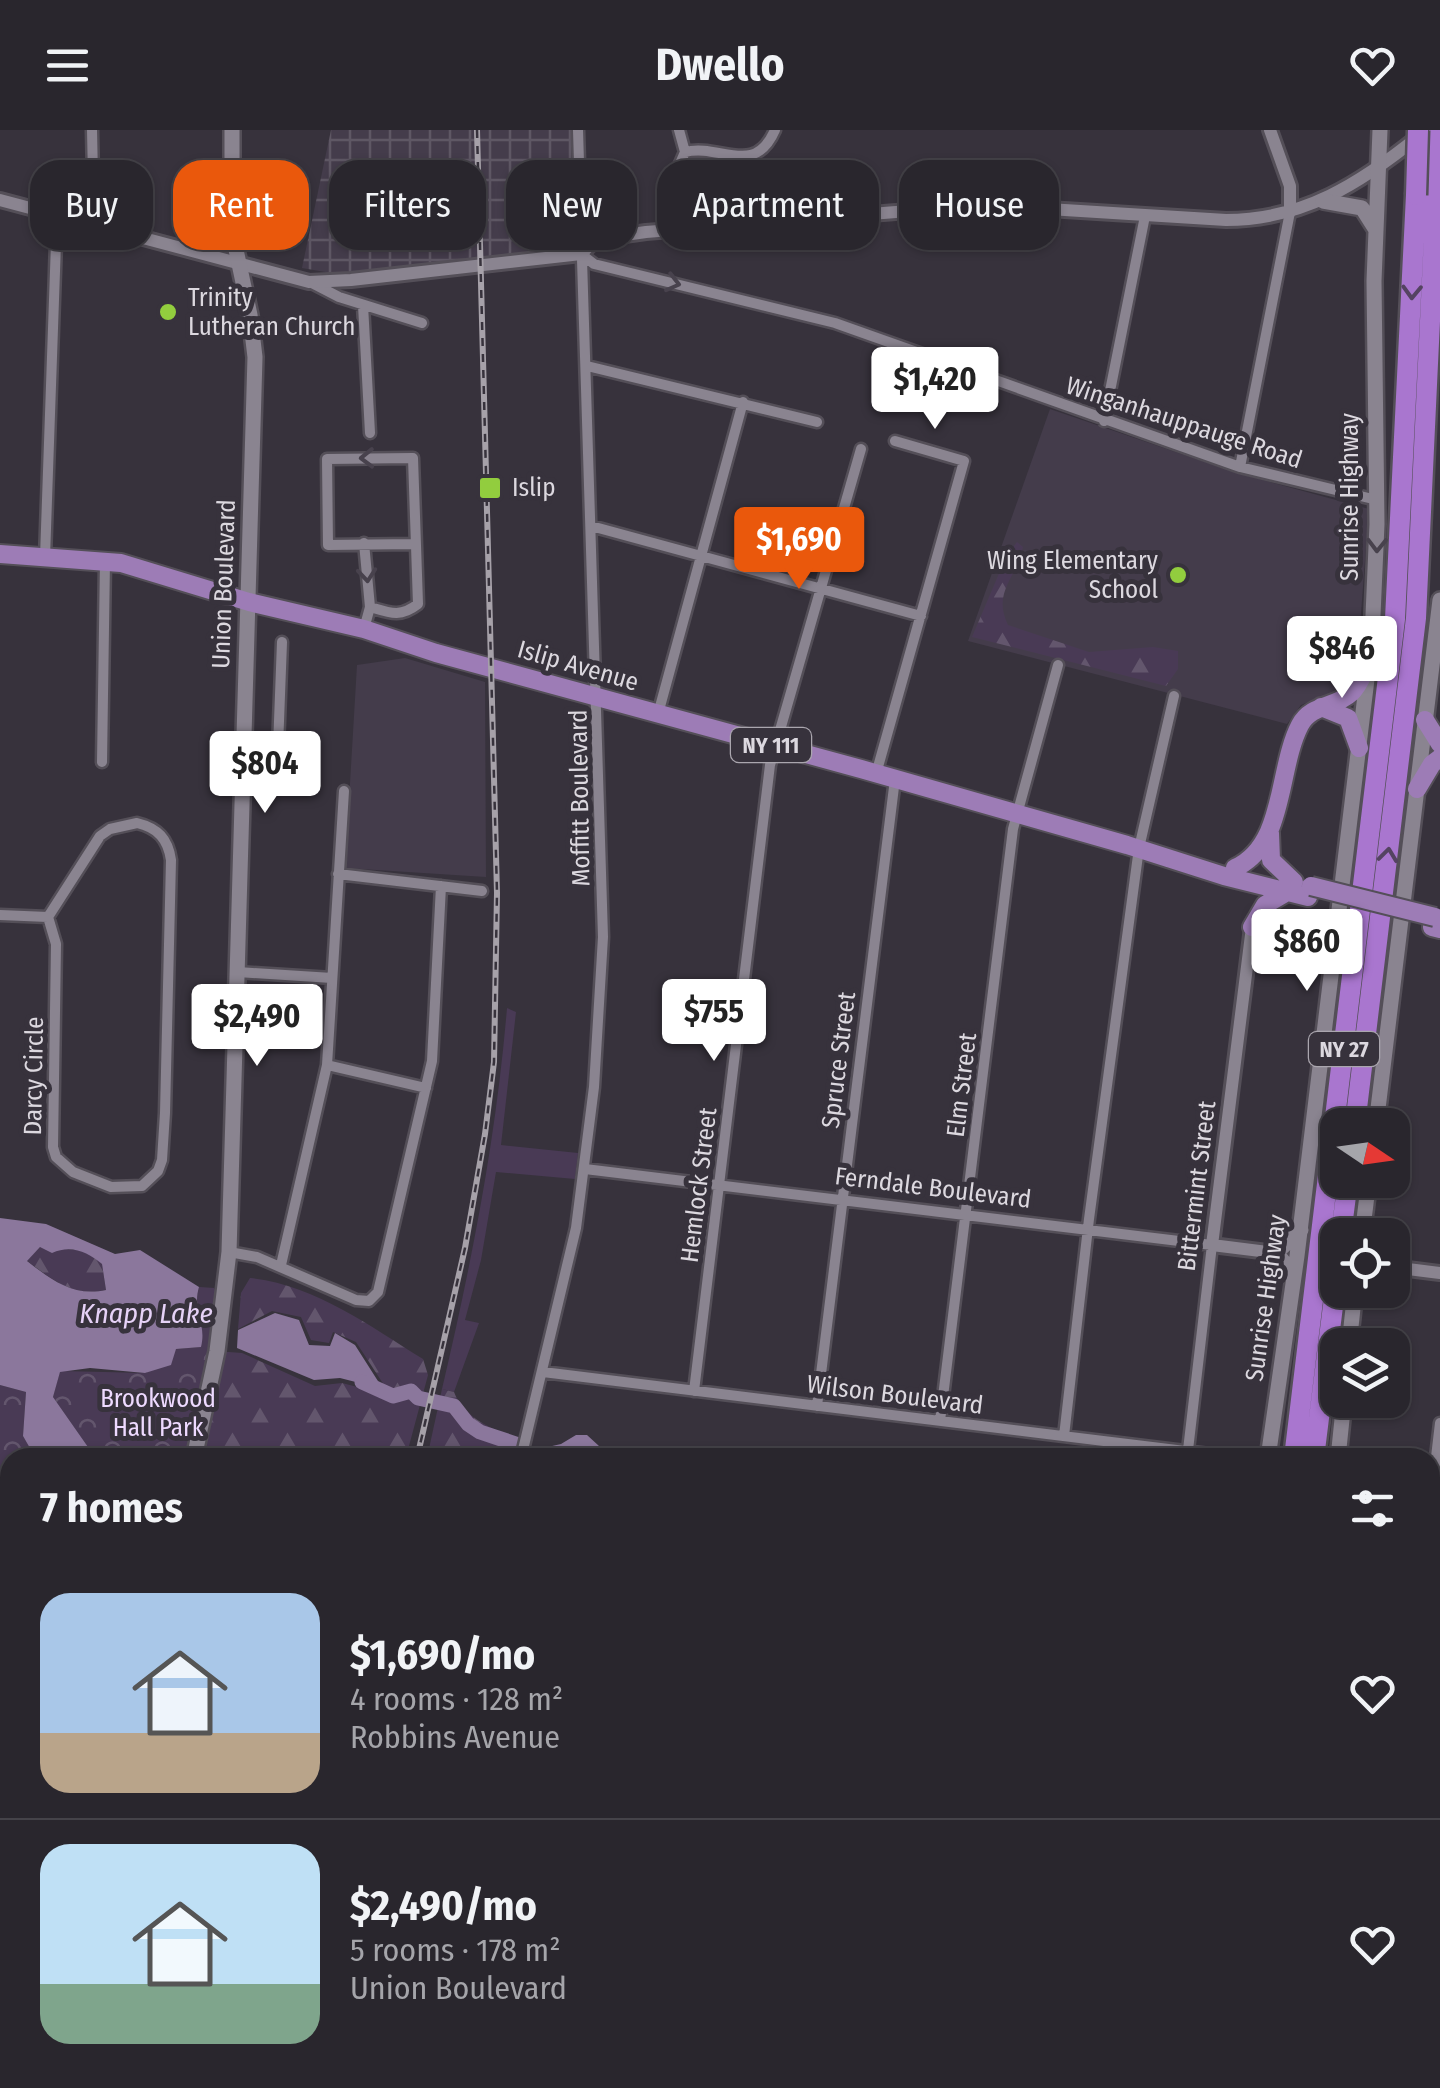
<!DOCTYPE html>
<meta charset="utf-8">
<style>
:root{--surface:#29262d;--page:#353239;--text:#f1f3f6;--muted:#a5a5aa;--line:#454349;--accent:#ea580c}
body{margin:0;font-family:"Fira Sans Condensed",sans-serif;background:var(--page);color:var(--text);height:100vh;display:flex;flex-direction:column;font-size:38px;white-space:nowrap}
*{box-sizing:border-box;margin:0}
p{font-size:32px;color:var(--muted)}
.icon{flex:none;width:55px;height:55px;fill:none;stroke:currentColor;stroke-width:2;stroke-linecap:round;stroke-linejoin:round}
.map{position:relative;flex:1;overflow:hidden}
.drawer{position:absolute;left:0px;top:1318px;width:1440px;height:642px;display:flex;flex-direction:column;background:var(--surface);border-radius:30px 30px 0 0;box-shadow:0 2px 8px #0004,0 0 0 2px var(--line)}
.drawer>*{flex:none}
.top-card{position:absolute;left:30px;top:30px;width:1380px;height:90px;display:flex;gap:20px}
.needle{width:65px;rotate:103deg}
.controls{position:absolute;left:1320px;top:978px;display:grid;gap:20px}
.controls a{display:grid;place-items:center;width:90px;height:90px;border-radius:20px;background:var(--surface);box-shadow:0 2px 8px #0004,0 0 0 2px var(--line);font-size:50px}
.price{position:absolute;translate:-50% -85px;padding:0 22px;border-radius:10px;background:#fff;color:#222;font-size:32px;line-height:65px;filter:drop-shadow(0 2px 5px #0008)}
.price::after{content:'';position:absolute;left:50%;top:60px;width:30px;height:22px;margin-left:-15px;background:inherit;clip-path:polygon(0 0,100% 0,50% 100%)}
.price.selected{background:var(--accent);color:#fff}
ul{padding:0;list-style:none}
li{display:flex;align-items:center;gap:30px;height:250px;padding:0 40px}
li+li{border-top:2px solid var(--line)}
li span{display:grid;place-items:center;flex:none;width:280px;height:200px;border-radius:30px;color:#555}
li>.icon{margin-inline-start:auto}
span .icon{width:120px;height:120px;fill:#fffc;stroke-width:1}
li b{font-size:42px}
h2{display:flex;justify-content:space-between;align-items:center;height:120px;padding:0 40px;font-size:42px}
.pill{padding:0 35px;border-radius:30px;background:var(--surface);box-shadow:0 2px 8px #0004,0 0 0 2px var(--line);font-size:35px;line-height:90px}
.pill.selected{background:var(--accent);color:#fff}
header{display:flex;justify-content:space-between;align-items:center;height:130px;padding:0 40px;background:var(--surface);font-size:45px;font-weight:700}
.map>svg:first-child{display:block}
.built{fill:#443c4b}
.industrial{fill:url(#industrial-grid)}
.green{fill:#493a55}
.forest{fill:url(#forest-firs)}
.park{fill:url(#park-crowns)}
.water{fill:#8b779c;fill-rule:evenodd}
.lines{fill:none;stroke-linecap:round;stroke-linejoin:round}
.stream{stroke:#8b779c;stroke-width:2.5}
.river{stroke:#8b779c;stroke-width:15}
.minor-casing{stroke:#544f58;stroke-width:15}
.tertiary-casing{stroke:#544f58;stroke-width:18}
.secondary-casing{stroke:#544f58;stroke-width:20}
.primary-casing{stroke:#544f58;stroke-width:22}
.motorway-casing{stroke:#544f58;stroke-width:25}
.minor{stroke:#8a8490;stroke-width:10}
.tertiary{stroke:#8a8490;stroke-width:12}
.secondary{stroke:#8a8490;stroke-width:15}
.primary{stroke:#9d7cb6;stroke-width:18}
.motorway{stroke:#a976cf;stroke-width:20}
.rail-casing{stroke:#a6a1a9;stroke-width:6}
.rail{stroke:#37323c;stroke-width:2.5;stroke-dasharray:8;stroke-linecap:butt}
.primary-bridge-casing{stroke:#544f58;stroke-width:22;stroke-linecap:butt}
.motorway-bridge-casing{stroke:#544f58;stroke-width:25;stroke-linecap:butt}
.primary-bridge{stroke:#9d7cb6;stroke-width:18}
.motorway-bridge{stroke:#a976cf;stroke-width:20}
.oneway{stroke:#48424d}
.oneway2{stroke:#544361}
.poi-dot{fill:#92cd3e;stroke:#37323c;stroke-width:4}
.labels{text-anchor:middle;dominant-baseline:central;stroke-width:10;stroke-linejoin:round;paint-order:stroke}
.shield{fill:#37323c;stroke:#aaa6ae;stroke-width:2.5}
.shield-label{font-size:22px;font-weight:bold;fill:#dcd8df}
.poi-label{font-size:25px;fill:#dcd8df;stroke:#37323c;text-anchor:start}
.street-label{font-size:25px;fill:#dcd8df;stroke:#37323c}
.park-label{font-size:25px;fill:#eedaff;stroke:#37323c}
.water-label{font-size:28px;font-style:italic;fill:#e6d2f7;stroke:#37323c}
</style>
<header><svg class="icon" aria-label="menu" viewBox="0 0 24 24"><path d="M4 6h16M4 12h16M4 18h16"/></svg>Dwello<svg class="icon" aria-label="heart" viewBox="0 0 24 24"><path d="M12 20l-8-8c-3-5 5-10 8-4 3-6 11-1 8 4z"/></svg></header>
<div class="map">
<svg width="1440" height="1958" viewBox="0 0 1440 1958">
<defs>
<pattern id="industrial-grid" width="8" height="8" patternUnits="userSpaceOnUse" patternTransform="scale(2.5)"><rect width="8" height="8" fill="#443c4b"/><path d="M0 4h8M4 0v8" fill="none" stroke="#5e5764"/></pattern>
<pattern id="forest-firs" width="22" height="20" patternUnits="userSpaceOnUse" patternTransform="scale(2.5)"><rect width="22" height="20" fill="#493a55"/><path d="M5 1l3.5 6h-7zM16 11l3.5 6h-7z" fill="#63566d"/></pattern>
<pattern id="park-crowns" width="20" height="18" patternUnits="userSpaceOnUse" patternTransform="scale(2.5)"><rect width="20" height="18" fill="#493a55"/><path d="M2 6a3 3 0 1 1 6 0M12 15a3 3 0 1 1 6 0" fill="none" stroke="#63566d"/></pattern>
</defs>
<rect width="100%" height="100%" fill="#37323c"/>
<path class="built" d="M1050 279 1237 343 1369 379 1358 522 1355 542 1346 557 1301 575 1287 594 968 511Z
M405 528 485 552 486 747 345 738 357 535Z"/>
<path class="industrial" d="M331 0H571L574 118 343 145 302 138Z"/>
<path class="green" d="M507 878 516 882 501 1015 578 1023 575 1049 496 1042 481 1130 465 1190 479 1193 454 1262 442 1259C472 1131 496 1009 507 878Z"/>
<path class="forest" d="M1017 412 1023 417C1016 449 992 462 1008 495L1089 522 1153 517 1178 521V539L1166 556 972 507 1006 427Z
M40 1117 88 1121 102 1134 106 1160C72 1167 53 1150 26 1130Z
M250 1148C313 1154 370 1196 423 1229L428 1245 406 1327H98L144 1247 201 1220 242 1223 315 1256 342 1253 380 1263 384 1255 356 1212 333 1202 329 1213 311 1210 301 1187 272 1181 238 1199 241 1163Z
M442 1259 454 1262C464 1289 495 1300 520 1310L514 1327 427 1328Z"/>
<path class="park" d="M199 1157 214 1158 223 1178 193 1327H95L53 1267 60 1241 146 1243 176 1219 200 1217C206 1195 193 1179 199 1157Z
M0 1255 26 1262 23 1306 35 1327 10 1328V1562L0 1560Z"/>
<path class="water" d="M0 1088 46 1094 115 1124 140 1120 199 1157C192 1181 207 1193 201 1217L176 1219 171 1235 145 1243 90 1238 60 1242 53 1267 95 1327H35L23 1306 26 1262 0 1255ZM40 1117 52 1123C71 1114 88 1122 102 1134L106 1160C73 1167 52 1150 27 1131Z
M275 1183 299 1190 309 1215 330 1216 335 1203 355 1215 383 1259 340 1248 314 1250 237 1218 238 1200Z
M576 1305H587L611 1327 547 1328 539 1324V1319L561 1314Z"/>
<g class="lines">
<path class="stream" d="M1430 1527 1440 1528
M318 1950 320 1958"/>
<path class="river" d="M362 1252 393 1266 411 1261 418 1268 454 1276 468 1294 480 1302 516 1314"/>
<g class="minor-casing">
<path id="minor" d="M92 0 94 94
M679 0 685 22
M678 99 679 36 685 22C720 13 754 48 775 0
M581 124 594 134 835 193 1240 337 1377 370
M310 152 339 167 422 193
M363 175 370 303
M587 236 817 292
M1104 291 1145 86
M1240 337 1290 82
M591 396 921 486
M45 427 57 84
M370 477C390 483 400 488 418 474L413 328 327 329 328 415 414 414
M364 499 370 477 364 413
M658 584 743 272
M244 619 278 620
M102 632 105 431
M277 644 282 512
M876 644 964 331 895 311
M137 693C158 698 168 709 171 730L165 983 162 1030 158 1041 142 1056 111 1057 73 1042 56 1027 53 1017 56 814 48 787 100 706 110 699Z
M338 744 482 761
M0 785 48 787
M238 842 332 848
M327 935 426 958
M585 1039 1212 1115 1188 1320
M229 1122 257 1127 356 1170 369 1171 378 1162 432 931 441 756
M281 1135 327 935 344 661
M543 1242 1242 1328
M694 1261 770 635 861 319
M817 1276 895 649
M940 1291 1013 699 1058 535
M1064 1306 1089 1089 1139 718 1174 566
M521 1328 576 1098 594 957 603 807 578 0
M1430 1378 1440 1293
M1430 1394 1440 1395
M1430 1608 1440 1610
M1430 1849 1440 1851
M0 1908 10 1911
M20 1950V1958
M183 1958V1950
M402 1958 403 1950
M592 1958 593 1950
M778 1958 779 1950
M964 1958 965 1950
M1149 1958 1150 1950
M1343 1958 1344 1950"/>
</g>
<g class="tertiary-casing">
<path id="tertiary" d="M1270 0 1290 56V82
M0 70 309 152 351 150 581 124 596 109 646 102 983 75 1226 90C1303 90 1361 53 1419 6
M1252 797 1212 1115 1276 1123
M1392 1137 1440 1143
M0 1560 10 1562"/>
</g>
<g class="secondary-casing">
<path id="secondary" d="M1323 71 1362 78 1376 100
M1376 995 1440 470
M1362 1105 1369 1050
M1293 1149 1288 1137 1276 1123 1301 1100
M1349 1215 1355 1160
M194 1328 217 1221 229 1122 255 227 250 185 232 101V0
M1268 1328 1297 1126 1372 508 1377 394 1374 151 1380 0
M1338 1328 1344 1270
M0 1754 10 1736"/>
</g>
<g class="primary-casing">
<path id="primary" d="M0 424 121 433 249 472 364 499 436 523 861 639 1127 715 1224 746 1308 767
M1321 577 1348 588 1359 618
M1425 590 1440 614
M1417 659 1432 634 1440 628
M1270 703 1271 730 1294 752
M1235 738C1286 715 1277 639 1300 595 1311 574 1335 578 1351 563 1360 555 1364 541 1370 530
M1252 797 1265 775 1287 762
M1432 797 1440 799"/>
</g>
<g class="motorway-casing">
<path id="motorway" d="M1355 995 1416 488 1439 0
M1341 1105 1348 1050
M1294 1328 1395 489 1416 65
M1314 1328 1338 1136
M1182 1958 1183 1950
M1198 1958 1200 1950
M1219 1958 1220 1950
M1237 1958 1239 1950"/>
</g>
<use href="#minor" class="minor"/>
<use href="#tertiary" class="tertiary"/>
<use href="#secondary" class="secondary"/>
<use href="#primary" class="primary"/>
<use href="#motorway" class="motorway"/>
<g class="rail-casing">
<path id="rail" d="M417 1328 465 1118 485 1004 494 932 497 763 477 0
M291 1958V1950"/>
</g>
<use href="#rail" class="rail"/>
<g class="primary-bridge-casing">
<path id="primary-bridge" d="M1311 756 1435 787"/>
</g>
<g class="motorway-bridge-casing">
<path id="motorway-bridge" d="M1416 65 1418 0"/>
</g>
<use href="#primary-bridge" class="primary-bridge"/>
<use href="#motorway-bridge" class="motorway-bridge"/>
</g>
<defs><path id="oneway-chevron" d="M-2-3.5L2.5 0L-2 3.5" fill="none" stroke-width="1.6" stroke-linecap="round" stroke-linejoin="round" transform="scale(2.5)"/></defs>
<g class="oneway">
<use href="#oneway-chevron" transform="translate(673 153) rotate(14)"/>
<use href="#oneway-chevron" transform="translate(367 328) rotate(179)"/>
<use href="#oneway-chevron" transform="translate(1377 415) rotate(91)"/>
<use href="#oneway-chevron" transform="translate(367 445) rotate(85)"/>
</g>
<g class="oneway2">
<use href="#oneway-chevron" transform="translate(1412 162) rotate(92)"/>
<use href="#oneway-chevron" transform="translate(1388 725) rotate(-83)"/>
</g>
<g class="poi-dot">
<circle cx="168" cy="182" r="10"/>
<rect x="478" y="346" width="24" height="24" rx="5"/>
<circle cx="1178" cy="445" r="10"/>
</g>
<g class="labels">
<g class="shield">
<rect x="731" y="598" width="80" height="34" rx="8"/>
<rect x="1309" y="902" width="70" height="34" rx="8"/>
</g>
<g class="shield-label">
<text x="771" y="615">NY 111</text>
<text x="1344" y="919">NY 27</text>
</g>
<g class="poi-label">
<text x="188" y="168">Trinity<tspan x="188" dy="29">Lutheran Church</tspan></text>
<text x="512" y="358">Islip</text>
<text x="1158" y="431" text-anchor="end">Wing Elementary<tspan x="1158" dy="29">School</tspan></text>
</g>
<g class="street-label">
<text transform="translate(1184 293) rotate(18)">Winganhauppauge Road</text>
<text transform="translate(1350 367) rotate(-90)">Sunrise Highway</text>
<text transform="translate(224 454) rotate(-88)">Union Boulevard</text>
<text transform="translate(578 536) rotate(16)">Islip Avenue</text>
<text transform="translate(580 668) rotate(-91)">Moffitt Boulevard</text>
<text transform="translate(839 930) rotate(-83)">Spruce Street</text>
<text transform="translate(34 946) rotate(-89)">Darcy Circle</text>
<text transform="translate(962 955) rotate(-83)">Elm Street</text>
<text transform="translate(699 1055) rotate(-83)">Hemlock Street</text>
<text transform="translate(1197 1056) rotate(-83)">Bittermint Street</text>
<text transform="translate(933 1058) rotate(7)">Ferndale Boulevard</text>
<text transform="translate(1266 1168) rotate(-82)">Sunrise Highway</text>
<text transform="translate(895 1265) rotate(7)">Wilson Boulevard</text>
</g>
<g class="park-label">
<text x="158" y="1269">Brookwood<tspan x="158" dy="29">Hall Park</tspan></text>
</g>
<g class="water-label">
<text x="146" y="1183">Knapp Lake</text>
</g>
</g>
</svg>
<div class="controls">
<a><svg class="needle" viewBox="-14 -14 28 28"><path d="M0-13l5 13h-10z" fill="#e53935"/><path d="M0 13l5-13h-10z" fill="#a5a5aa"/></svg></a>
<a><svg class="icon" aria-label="locate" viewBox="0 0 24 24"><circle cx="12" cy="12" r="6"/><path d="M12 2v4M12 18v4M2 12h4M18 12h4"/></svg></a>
<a><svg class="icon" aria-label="layers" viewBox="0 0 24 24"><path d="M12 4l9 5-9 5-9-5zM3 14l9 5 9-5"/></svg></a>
</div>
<b class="price" style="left:935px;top:302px">$1,420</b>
<b class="price selected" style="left:799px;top:462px">$1,690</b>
<b class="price" style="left:1342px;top:571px">$846</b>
<b class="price" style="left:265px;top:686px">$804</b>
<b class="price" style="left:1307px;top:864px">$860</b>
<b class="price" style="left:714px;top:934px">$755</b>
<b class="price" style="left:257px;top:939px">$2,490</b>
<div class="top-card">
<a class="pill">Buy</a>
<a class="pill selected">Rent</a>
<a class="pill">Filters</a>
<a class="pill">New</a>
<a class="pill">Apartment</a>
<a class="pill">House</a>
</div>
<section class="drawer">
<h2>7 homes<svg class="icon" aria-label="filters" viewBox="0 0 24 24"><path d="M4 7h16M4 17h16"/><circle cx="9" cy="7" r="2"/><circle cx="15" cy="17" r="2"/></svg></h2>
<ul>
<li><span style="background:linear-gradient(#a9c7e8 70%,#b9a48a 0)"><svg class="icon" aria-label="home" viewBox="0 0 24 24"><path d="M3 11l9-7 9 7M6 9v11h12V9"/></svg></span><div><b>$1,690/mo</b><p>4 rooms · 128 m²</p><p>Robbins Avenue</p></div><svg class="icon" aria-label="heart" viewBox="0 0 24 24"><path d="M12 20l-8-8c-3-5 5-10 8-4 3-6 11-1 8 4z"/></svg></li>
<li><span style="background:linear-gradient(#bfe0f5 70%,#7fa58c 0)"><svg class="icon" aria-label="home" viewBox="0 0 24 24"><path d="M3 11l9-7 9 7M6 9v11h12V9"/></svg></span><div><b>$2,490/mo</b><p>5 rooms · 178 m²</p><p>Union Boulevard</p></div><svg class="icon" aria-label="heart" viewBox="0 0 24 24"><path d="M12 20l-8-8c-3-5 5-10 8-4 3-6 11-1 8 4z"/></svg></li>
</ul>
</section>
</div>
